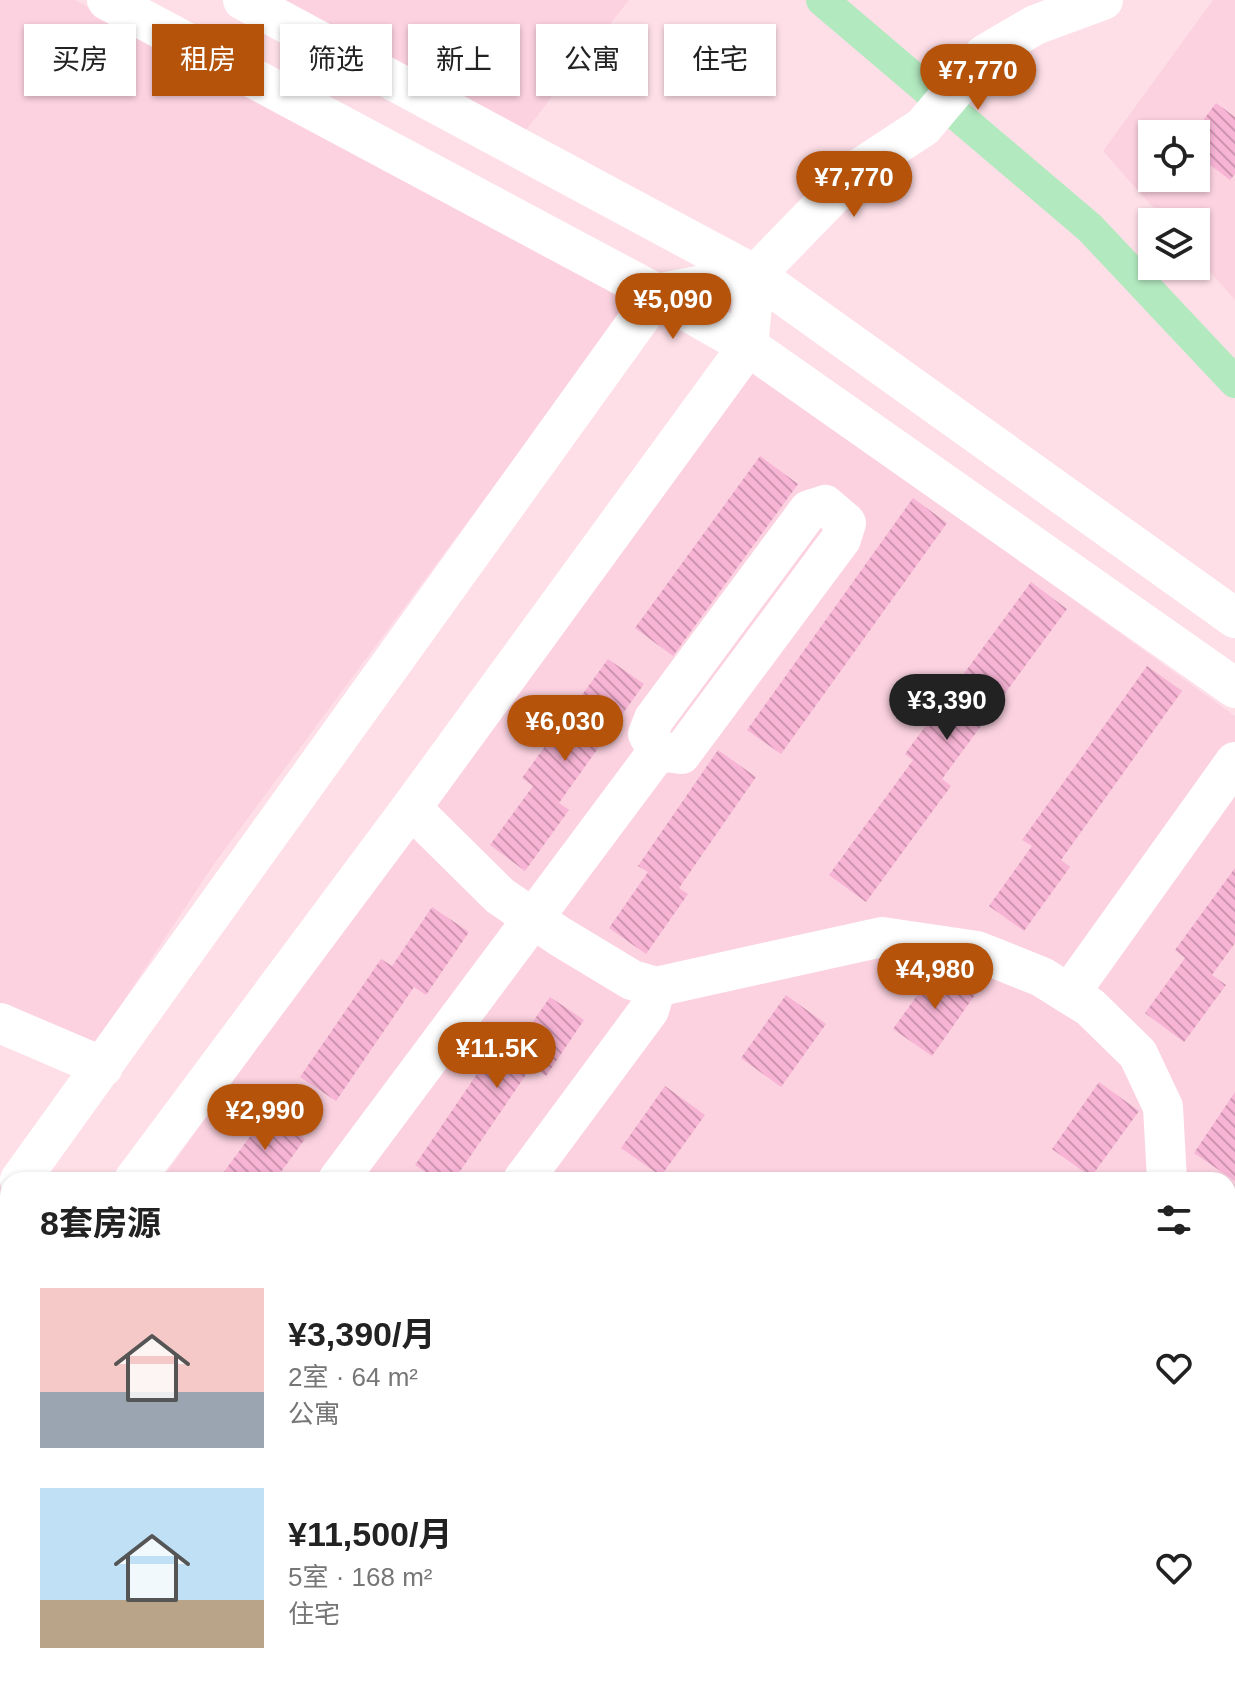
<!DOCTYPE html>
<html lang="zh">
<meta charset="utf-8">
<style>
:root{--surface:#fff;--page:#f6f6f6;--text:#222;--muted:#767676;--accent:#b45309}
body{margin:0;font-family:Helvetica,"Noto Sans SC",sans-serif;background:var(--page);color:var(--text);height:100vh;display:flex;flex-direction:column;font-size:30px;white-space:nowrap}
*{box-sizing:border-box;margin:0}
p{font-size:26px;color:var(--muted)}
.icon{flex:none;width:44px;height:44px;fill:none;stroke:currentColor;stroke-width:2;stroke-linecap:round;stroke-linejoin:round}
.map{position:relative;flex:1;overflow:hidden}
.details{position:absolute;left:0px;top:1172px;width:1236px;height:514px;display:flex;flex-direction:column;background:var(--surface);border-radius:24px 24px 0 0;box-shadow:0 2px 6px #0004}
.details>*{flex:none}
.guide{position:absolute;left:24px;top:24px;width:800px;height:72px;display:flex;gap:16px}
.controls{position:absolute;left:1138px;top:120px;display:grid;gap:16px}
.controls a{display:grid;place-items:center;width:72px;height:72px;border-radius:0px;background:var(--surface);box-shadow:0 2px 6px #0004;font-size:40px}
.price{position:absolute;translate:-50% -68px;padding:0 18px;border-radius:28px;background:var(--accent);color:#fff;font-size:26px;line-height:52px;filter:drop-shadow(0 2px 4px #0008)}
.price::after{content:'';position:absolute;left:50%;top:48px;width:24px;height:18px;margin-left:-12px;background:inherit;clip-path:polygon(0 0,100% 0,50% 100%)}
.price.on{background:#222;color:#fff}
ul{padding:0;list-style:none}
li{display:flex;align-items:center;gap:24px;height:200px;padding:0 40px}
li span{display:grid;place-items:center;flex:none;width:224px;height:160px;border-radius:0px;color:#555}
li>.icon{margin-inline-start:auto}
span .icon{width:96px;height:96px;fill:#fffc;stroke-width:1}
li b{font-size:34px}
h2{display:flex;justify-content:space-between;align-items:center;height:96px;padding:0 40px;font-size:34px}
.pill{padding:0 28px;border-radius:0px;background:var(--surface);box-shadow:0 2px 6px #0004;font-size:28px;line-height:72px}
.pill.on{background:var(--accent);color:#fff}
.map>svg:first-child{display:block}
.residential{fill:#fcd2e0;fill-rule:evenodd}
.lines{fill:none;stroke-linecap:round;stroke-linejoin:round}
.canal{stroke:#b2e9bf;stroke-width:32}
.building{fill:url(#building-back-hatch)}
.minor{stroke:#fff;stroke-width:40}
</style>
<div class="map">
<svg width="1235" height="1685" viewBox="0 0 1235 1685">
<defs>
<pattern id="building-back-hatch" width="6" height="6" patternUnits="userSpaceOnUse" patternTransform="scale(2)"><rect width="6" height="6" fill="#f7b4d5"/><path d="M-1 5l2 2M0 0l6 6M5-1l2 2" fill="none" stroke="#cd94b0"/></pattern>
</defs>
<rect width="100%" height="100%" fill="#fedfe8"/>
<path class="residential" d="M0 0H75L632 300 214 864 93 1047 0 1004Z
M271 0H629L522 135Z
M1213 0H1235V300L1196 256V222H1166L1103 151ZM1152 134H1196V178H1152Z
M751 368 1235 716V1685H684L661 1678H1228V1180H161Z
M8 1390V1480L0 1477V1401Z"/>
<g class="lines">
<path class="canal" d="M822 0 1090 228 1235 382"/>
</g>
<path class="building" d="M1216 103 1235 117V174L1230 180 1196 154V134H1193Z
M760 456 798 484 673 656 635 628Z
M913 498 947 523 781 754 747 730Z
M1031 582 1067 609 942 779 951 786 866 902 829 875 913 760 905 754Z
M608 659 644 684 559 803 569 810 525 871 490 845 533 786 522 778Z
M1147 666 1182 691 1061 860 1070 867 1024 931 989 906 1032 846 1022 840Z
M718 750 756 777 679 888 688 894 646 954 609 928 648 872 638 866Z
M1235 868V943L1212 975 1226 985 1184 1042 1145 1013 1185 958 1175 950Z
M432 907 469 932 426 995 414 987 336 1101 300 1077 381 959 392 966Z
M939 965 977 992 932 1056 893 1029Z
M786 995 826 1024 781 1087 741 1058Z
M550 997 584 1020 546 1076 532 1066 454 1180H437L415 1165 496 1046 510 1055Z
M1099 1082 1139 1111 1091 1177 1052 1149Z
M665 1086 705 1115 661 1176 621 1148Z
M1235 1092V1181L1194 1153Z
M268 1112 305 1139 275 1180H218Z
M1228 1407 1235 1412V1474L1228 1485Z
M906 1678H963L958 1685H908L903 1682Z
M1088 1678H1140L1135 1685H1083Z"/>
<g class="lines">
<path class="minor" d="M107 0 657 294 748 346 1235 688
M243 0 755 275 1235 618
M411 808 500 896 559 936 632 980 656 987 882 937 977 951 1042 977 1069 994 1090 1007 1138 1054 1163 1107 1167 1180
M1069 994 1235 762
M0 1023 103 1067
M20 1180 657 294 755 275 856 171 923 127 984 55 1035 25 1103 0
M134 1180 411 808 748 346 755 275
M338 1180 658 751 681 754 841 539 846 523 825 505 809 510 654 719 648 734 658 751
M523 1180 649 1010 656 987
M1228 1359 1235 1366
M0 1360 8 1349
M0 1502 8 1504
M0 1585 8 1588
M281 1678 302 1685
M534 1678 555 1685
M1001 1685 1005 1678"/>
</g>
</svg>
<div class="controls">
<a><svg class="icon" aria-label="locate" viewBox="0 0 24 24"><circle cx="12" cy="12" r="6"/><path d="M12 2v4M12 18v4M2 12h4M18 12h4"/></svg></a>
<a><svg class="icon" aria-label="layers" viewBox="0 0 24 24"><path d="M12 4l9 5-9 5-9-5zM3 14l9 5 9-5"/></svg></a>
</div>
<b class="price" style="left:978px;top:112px">¥7,770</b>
<b class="price" style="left:854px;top:219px">¥7,770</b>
<b class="price" style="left:673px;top:341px">¥5,090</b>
<b class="price on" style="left:947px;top:742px">¥3,390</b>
<b class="price" style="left:565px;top:763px">¥6,030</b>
<b class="price" style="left:935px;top:1011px">¥4,980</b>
<b class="price" style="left:497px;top:1090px">¥11.5K</b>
<b class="price" style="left:265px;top:1152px">¥2,990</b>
<div class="guide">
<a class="pill">买房</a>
<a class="pill on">租房</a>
<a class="pill">筛选</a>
<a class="pill">新上</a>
<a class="pill">公寓</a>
<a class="pill">住宅</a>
</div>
<section class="details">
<h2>8套房源<svg class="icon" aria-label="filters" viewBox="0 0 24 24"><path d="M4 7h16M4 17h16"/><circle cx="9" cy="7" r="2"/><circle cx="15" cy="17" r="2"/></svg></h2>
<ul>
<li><span style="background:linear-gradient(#f6c9c9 65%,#9aa5b1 0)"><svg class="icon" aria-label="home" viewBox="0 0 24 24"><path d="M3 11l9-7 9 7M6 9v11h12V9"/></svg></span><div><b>¥3,390/月</b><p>2室 · 64 m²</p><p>公寓</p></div><svg class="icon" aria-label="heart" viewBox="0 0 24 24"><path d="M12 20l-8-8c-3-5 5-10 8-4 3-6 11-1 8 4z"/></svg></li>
<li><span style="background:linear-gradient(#bfe0f5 70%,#b9a48a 0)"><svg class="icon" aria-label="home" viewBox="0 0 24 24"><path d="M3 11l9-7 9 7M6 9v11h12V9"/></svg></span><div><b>¥11,500/月</b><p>5室 · 168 m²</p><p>住宅</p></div><svg class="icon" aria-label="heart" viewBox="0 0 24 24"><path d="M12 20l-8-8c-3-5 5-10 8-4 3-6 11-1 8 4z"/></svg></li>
</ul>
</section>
</div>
